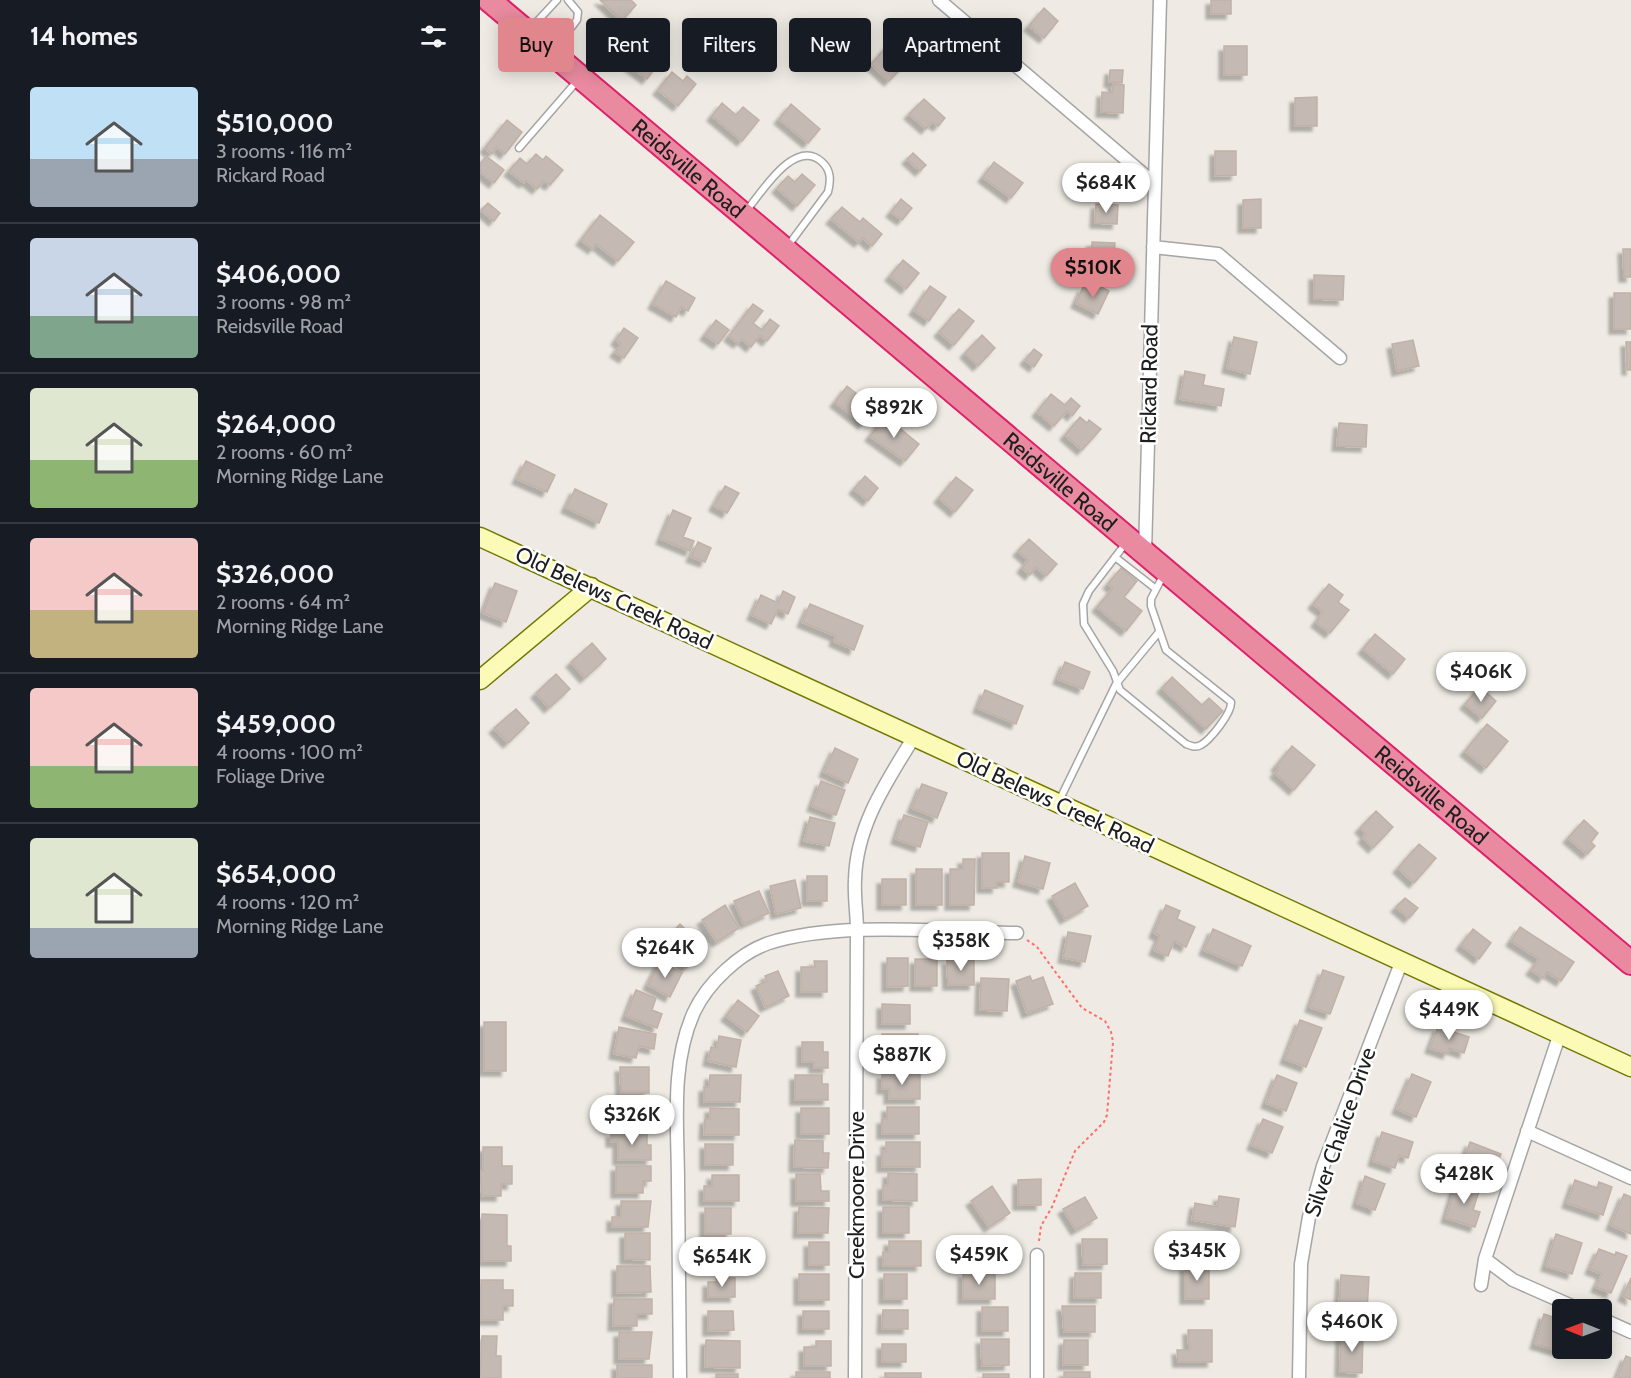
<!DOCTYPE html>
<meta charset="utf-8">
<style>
:root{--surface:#171b24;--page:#242831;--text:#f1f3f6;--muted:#9ea1a6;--line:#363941;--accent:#e0868c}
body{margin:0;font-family:Cabin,sans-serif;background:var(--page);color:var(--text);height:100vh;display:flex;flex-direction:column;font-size:22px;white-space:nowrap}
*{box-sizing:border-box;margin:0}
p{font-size:20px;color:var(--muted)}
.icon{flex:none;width:33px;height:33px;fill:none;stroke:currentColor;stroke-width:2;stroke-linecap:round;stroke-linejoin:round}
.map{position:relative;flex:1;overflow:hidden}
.drawer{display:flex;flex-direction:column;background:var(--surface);width:480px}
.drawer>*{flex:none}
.top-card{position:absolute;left:18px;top:18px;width:570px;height:54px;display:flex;gap:12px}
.needle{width:39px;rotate:271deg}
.buttons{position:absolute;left:1072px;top:1299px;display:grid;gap:12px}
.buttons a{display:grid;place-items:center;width:60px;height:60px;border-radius:6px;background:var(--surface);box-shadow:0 3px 15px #0003;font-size:30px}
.price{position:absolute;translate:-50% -51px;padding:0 14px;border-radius:21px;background:#fff;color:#222;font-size:20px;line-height:39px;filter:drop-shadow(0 2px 3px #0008)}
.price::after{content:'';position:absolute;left:50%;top:36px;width:18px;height:14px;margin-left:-9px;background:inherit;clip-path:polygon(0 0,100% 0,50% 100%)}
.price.selected{background:var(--accent);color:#111}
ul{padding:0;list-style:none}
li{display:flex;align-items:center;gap:18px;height:150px;padding:0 30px}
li+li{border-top:2px solid var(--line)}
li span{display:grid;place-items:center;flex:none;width:168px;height:120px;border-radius:6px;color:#555}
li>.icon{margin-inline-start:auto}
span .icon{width:72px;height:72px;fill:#fffc;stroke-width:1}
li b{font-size:26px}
h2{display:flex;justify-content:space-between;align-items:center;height:72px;padding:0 30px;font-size:26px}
.pill{padding:0 21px;border-radius:6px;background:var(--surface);box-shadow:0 3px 15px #0003;font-size:21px;line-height:54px}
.pill.selected{background:var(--accent);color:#111}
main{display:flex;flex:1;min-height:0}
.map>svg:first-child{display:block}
.building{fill:#c4bab3;stroke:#c1b1a6;stroke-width:1.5;filter:url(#shadow)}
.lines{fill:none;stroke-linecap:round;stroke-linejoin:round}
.lane-casing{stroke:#a5a5a5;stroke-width:9}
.street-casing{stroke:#a5a5a5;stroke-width:15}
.secondary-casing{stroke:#727802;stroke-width:21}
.highway-casing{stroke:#df206b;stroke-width:26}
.path{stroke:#fd6f68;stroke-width:2;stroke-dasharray:3 3;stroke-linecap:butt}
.lane{stroke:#fff;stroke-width:6}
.street{stroke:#fff;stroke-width:12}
.secondary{stroke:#fbfbb7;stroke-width:18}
.highway{stroke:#e98aa0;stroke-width:22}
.labels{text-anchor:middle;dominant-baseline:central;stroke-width:5;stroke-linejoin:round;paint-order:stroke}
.street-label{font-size:22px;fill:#1e1e1e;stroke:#fff}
</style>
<main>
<section class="drawer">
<h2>14 homes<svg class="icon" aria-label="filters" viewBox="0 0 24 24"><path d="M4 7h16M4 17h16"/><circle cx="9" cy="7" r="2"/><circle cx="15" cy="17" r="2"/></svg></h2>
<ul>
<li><span style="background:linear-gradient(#bfe0f5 60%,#9aa5b1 0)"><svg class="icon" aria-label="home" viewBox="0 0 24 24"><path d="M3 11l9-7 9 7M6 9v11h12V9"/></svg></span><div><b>$510,000</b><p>3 rooms · 116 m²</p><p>Rickard Road</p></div></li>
<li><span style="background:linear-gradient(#c9d6e8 65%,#7fa58c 0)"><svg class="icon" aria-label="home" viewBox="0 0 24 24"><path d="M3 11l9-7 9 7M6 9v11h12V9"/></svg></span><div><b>$406,000</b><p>3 rooms · 98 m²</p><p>Reidsville Road</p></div></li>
<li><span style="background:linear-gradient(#dfe7d0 60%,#8fb573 0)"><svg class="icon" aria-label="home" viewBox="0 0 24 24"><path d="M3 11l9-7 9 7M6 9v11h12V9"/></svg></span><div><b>$264,000</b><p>2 rooms · 60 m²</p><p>Morning Ridge Lane</p></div></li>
<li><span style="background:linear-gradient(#f6c9c9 60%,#c2b280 0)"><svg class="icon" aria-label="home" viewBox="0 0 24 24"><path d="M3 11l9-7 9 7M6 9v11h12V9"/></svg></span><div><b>$326,000</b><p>2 rooms · 64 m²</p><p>Morning Ridge Lane</p></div></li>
<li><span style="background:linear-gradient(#f6c9c9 65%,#8fb573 0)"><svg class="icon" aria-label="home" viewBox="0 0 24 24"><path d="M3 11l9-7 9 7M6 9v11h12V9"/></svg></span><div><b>$459,000</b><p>4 rooms · 100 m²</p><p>Foliage Drive</p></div></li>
<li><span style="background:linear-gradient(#dfe7d0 75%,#9aa5b1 0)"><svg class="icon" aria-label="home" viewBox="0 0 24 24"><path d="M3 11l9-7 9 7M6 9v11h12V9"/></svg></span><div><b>$654,000</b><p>4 rooms · 120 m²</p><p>Morning Ridge Lane</p></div></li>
</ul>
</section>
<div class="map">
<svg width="1151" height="1378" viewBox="0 0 1151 1378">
<defs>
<filter id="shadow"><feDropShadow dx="-5" dy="5" stdDeviation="1.5" flood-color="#0004"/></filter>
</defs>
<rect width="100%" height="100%" fill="#efebe4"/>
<path class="building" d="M120 0H151L156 5 142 21Z
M731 0H751V14H731Z
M564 8 578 21 564 38 549 26Z
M410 43 429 60 409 81 391 64Z
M744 46H767V75H744Z
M175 48 185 55 167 79 149 65 161 49 170 55Z
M630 70H643L642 83 629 82Z
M192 72 203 81 207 76 216 84 198 106 178 90Z
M633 84 644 85 643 113 621 112 622 92 632 93Z
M837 97V126H815V98Z
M444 99 465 118 458 126 452 122 446 129 429 114Z
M242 103 256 115 263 107 279 120 262 141 232 116Z
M311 104 340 129 328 143 299 119Z
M27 120 42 132 25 154 17 147 12 154 5 148Z
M735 151H756V175L735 176Z
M433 153 446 165 440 171 427 159Z
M56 154 63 160 66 156 83 170 70 185 64 181 57 189 46 180 44 183 29 171 40 158 47 164Z
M6 156 24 170 14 183 0 172V164Z
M514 162 543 183 531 198 503 177Z
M322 174 335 185 317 206 297 188 308 176 315 182Z
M421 199 432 208 422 220 411 212Z
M781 199V228H763V200Z
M8 203 20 213 14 221 1 210Z
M616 204 638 205 637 224 615 223Z
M362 207 380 222 383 218 402 234 392 246 383 238 379 242 351 219Z
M120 215 154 242 138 261 116 244 113 249 101 240Z
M612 242 635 243 634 262 611 261Z
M1143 249H1151V277H1144Z
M423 260 439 273 426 289 410 276Z
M617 269 631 270V279L616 278Z
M834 275 864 276 863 300 834 299Z
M186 281 215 298 208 311 201 307 196 317 173 304Z
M616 284 629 291 618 314 596 303 603 287 612 292Z
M450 286 466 297 449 321 434 310Z
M1134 293H1151V329H1134Z
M273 304 283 311 273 323 282 330 290 319 299 326 287 341 280 335 271 347 262 339 258 343 249 336Z
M479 309 494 321 474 345 459 332Z
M236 320 249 330 238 344 225 335Z
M144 328 158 338 144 358 135 352 141 344 136 340Z
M502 335 515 348 498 366 485 353Z
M754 337 777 342 770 374 747 368Z
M933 340 939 366 917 371 912 344Z
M1146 342H1151V370H1147Z
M554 349 562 355 554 367 545 360Z
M705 371 725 375 723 385 744 389 741 406 700 399Z
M367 386 396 409 383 424 355 402Z
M571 394 585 405 591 398 600 406 592 416 587 411 574 426 557 412Z
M405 416 439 444 425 461 390 436Z
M600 417 607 423 609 420 621 429 602 450 585 435Z
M859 423 887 425 886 447 857 446Z
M46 461 75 475 67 492 37 479Z
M385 476 398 488 388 501 374 489Z
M476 477 493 490 475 512 459 498Z
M245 486 259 493 247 513 234 506Z
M95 489 127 504 119 523 86 508Z
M193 510 211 518 203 537 214 541 210 551 181 539Z
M549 539 577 564 566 576 556 567 550 575 542 568 548 560 538 551Z
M218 542 231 548 225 562 211 557Z
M641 568 657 581 644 597 662 611 646 631 617 607 633 588 628 584Z
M15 583 37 591 26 622 3 613Z
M849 584 863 595 858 602 869 610 850 633 836 622 843 612 833 604Z
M303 591 315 597 308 614 298 609 291 624 272 615 281 595 298 603Z
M330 604 383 626 374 650 354 641 356 636 322 622Z
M895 634 925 659 913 674 883 649Z
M112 643 126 659 105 678 91 662Z
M585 662 610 672 603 689 578 679Z
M76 674 90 689 69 708 56 693Z
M692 677 722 705 729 698 743 711 726 729 682 688Z
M1000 687 1016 701 1002 718 985 704Z
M505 690 543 706 536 724 498 708Z
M36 709 49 723 28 743 14 728Z
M1007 724 1028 741 1006 768 985 751Z
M812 746 835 765 814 790 795 773 799 768 796 766Z
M355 748 378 759 368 783 344 772Z
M341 781 365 790 356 815 332 806Z
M442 784 467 793 457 818 432 808Z
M896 811 913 827 893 848 883 838 886 834 880 828Z
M424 815 448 822 440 847 416 839Z
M330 817 355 823 349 846 324 841Z
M1104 820 1118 833 1111 842 1115 846 1107 854 1088 838Z
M939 844 956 858 934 883 918 868Z
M502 853H529V882H517V888H502Z
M545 856 570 863 563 889 538 882Z
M483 859H495L494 905H470V869H483Z
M436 869H462V905H436Z
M327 876H347V901H327Z
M402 879H426V905H402Z
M315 880 321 908 296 914 290 886Z
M595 883 608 906 585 919 572 896Z
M279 891 289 913 264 924 254 901Z
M925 898 938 908 929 918 916 907Z
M245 905 259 928 237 942 222 920Z
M686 905 700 911 697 919 715 927 706 947 694 941 688 956 674 950 680 936 674 933Z
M200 924 221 945 213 952 217 956 206 968 181 944Z
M1040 927 1094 962 1081 981 1067 972 1063 978 1051 970 1059 959 1031 941Z
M733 929 771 946 762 966 724 950Z
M993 929 1011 943 999 959 981 945Z
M588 932 611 936 605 962 583 958Z
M407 958H428V986L407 987Z
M435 959H457V986H435Z
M467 960H494V985H468Z
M180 961 202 973 190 997 168 985Z
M334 961H347V992H321V967H335Z
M843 970 864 977 850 1014 830 1007Z
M298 971 309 996 285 1007 276 986 287 981 285 976Z
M550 976 552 981 563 977 573 1004 547 1013 536 981Z
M501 978 529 979 527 1011 500 1010Z
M156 990 176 998 172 1010 182 1014 177 1028 146 1016Z
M258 1000 279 1016 267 1032 246 1016Z
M402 1004 430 1005V1024H402Z
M820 1020 842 1028 826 1067 805 1059Z
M4 1022H26V1071H4Z
M139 1027 176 1034 174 1049 159 1046 156 1058 134 1054Z
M958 1027 989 1037 984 1053 969 1048 968 1054 950 1048Z
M402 1034H438V1055H410L409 1048H402Z
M239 1036 261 1040 256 1067 228 1061 231 1047 237 1048Z
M322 1042H343V1052H348V1068H334V1062H322Z
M140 1067H169V1093H141Z
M402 1074H440V1099H409V1089H402Z
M932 1074 951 1082 936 1117 917 1109Z
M230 1075H261L260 1102H224V1087H229Z
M315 1075H342V1084H348V1100H315Z
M797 1075 817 1083 806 1111 786 1103Z
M143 1103H171V1124L143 1123Z
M407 1107H439V1134H402V1119H407Z
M230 1108 259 1109V1135H224L225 1119H230Z
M321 1108H349V1134H321Z
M783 1119 803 1127 792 1153 772 1145Z
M902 1132 933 1142 928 1158 919 1155 915 1168 893 1161Z
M131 1133H167V1145H171V1160H138V1142H131Z
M315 1140 343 1141V1153H349L348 1168 314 1167Z
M406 1142H440V1167H402V1151L406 1152Z
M990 1142 1021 1154 1011 1181 980 1170Z
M225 1144H253V1165H225Z
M3 1147H22V1166H32V1184H21V1196H2L0 1171H3Z
M136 1166H171V1181H163V1193H136Z
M408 1173 437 1174V1201L403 1200V1185H408Z
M316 1174H340L341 1191H349V1201H316Z
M232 1175H259V1201H224V1186H232Z
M885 1176 905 1184 895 1210 877 1203Z
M561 1179V1205H538V1180Z
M1095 1180 1117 1188 1119 1182 1132 1187 1123 1215 1087 1203Z
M977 1181 1000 1188 993 1210 1000 1212 995 1227 966 1218Z
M512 1186 530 1213 509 1227 491 1201Z
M1144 1194 1151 1197V1234L1131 1225Z
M739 1196 759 1199 755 1227 712 1220 715 1203 737 1207Z
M605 1197 617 1218 596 1230 583 1209Z
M141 1201H171L168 1227H132V1217H141Z
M319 1207 349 1208 348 1233H318Z
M403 1207H429V1233H403Z
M225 1208H251V1234H225Z
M2 1214 27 1215V1246H31V1261H2Z
M145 1233H170V1260L145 1259Z
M1076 1234 1102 1243 1092 1274 1066 1266Z
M479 1237 506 1238 508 1265 477 1263Z
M602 1239H627V1264L603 1265Z
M409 1241H441V1266H403V1252H409Z
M329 1242H349V1265H329Z
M228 1244H253V1264H228Z
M1119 1249 1135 1255 1136 1252 1147 1256 1131 1293 1116 1287 1122 1274 1110 1269Z
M137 1266H170L171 1292 137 1293Z
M705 1266H729V1299H705Z
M483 1273H515V1299H483Z
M595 1273H621V1298H594Z
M319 1274H349V1300H319Z
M404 1274H427V1299H404Z
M861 1275 889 1277 887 1311 859 1310Z
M236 1278H255V1297H228V1282H237Z
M1151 1278V1300L1143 1296Z
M1 1280H23V1290H33V1306H23V1320H1Z
M134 1299H172V1314H157V1326H133Z
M582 1306H615V1332H584Z
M502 1307H528V1331H502Z
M403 1310H428V1329H402Z
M228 1311H253L254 1330 228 1331Z
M323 1311H349V1329H323Z
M1064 1314 1078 1319 1080 1315 1083 1316 1082 1352 1055 1344Z
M708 1330H732V1362H698L697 1350H709Z
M139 1332H172L169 1359H139Z
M861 1334H883L882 1373 860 1372Z
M2 1336H17L16 1356H21V1378H0Z
M501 1339H529V1365L502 1366Z
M226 1340 260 1341V1368L225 1367Z
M584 1340H608V1365H583Z
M336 1341H351V1366H324V1347H336Z
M402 1344H426V1362H402Z
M1146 1356 1151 1358V1378H1137Z
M137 1365H172V1378H137Z
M316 1372H350V1378H316Z
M584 1372H610V1378H584Z
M405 1373H441V1378H405Z
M236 1374H258V1378H236Z
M503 1374H529V1378H503Z"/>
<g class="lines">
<g class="lane-casing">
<path id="lane" d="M51 28 77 0
M74 50 97 20 98 12 88 0
M39 148 98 80
M267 210C282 192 315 137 342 162 351 170 351 180 348 192L307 247
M646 543 609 591 603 604 604 624 633 671 640 690 706 744C711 746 715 748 721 745 730 740 752 713 751 702L686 650 671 606V599L684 574
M635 557 676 589
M579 801 636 684 679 632"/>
</g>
<g class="street-casing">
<path id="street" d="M459 0 675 184
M673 247 738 254 860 358
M665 553 680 0
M1047 1131 1151 1178
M557 1255V1378
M1005 1259 1033 1280 1101 1310
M1001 1285 1005 1259 1079 1036
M1122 1319 1151 1332
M200 1378C199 1313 199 1248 198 1183 198 1126 190 1065 214 1012 227 984 259 953 289 943 357 921 464 932 537 933
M375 1378 377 931C377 914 374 897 375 880 376 826 407 781 434 737
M819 1378 821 1264 829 1217 843 1166 921 963"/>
</g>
<g class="secondary-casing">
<path id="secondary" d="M0 537 1151 1067
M0 680 111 587"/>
</g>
<g class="highway-casing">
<g id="highway">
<path id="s1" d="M9 0 1151 963"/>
</g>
</g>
<path class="path" d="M547 940 557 947 602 1008 625 1021 631 1032 633 1042 627 1115 624 1122 595 1151 572 1207 561 1226 559 1241"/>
<use href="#lane" class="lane"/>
<use href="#street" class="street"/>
<use href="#secondary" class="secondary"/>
<use href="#highway" class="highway"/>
</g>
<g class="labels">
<g class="street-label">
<text stroke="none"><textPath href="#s1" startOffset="261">Reidsville Road</textPath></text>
<text transform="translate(669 384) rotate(-89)">Rickard Road</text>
<text stroke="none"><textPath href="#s1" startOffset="747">Reidsville Road</textPath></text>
<text transform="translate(134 598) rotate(25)">Old Belews Creek Road</text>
<text stroke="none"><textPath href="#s1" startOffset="1233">Reidsville Road</textPath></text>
<text transform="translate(575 802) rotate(25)">Old Belews Creek Road</text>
<text transform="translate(860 1132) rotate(-71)">Silver Chalice Drive</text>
<text transform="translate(376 1195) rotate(-90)">Creekmoore Drive</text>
</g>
</g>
</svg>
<div class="buttons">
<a><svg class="needle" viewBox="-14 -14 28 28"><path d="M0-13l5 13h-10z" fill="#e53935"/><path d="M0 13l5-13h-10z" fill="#9ea1a6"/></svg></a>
</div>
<b class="price" style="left:626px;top:214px">$684K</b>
<b class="price selected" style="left:613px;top:299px">$510K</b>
<b class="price" style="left:414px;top:439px">$892K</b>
<b class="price" style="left:1001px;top:703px">$406K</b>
<b class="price" style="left:481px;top:972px">$358K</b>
<b class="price" style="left:185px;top:979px">$264K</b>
<b class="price" style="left:969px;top:1041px">$449K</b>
<b class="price" style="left:422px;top:1086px">$887K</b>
<b class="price" style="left:152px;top:1146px">$326K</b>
<b class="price" style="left:984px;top:1205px">$428K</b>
<b class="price" style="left:717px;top:1282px">$345K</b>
<b class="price" style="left:499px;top:1286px">$459K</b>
<b class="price" style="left:242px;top:1288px">$654K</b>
<b class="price" style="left:872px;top:1353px">$460K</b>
<div class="top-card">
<a class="pill selected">Buy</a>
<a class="pill">Rent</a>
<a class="pill">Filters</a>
<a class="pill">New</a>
<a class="pill">Apartment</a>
</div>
</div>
</main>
